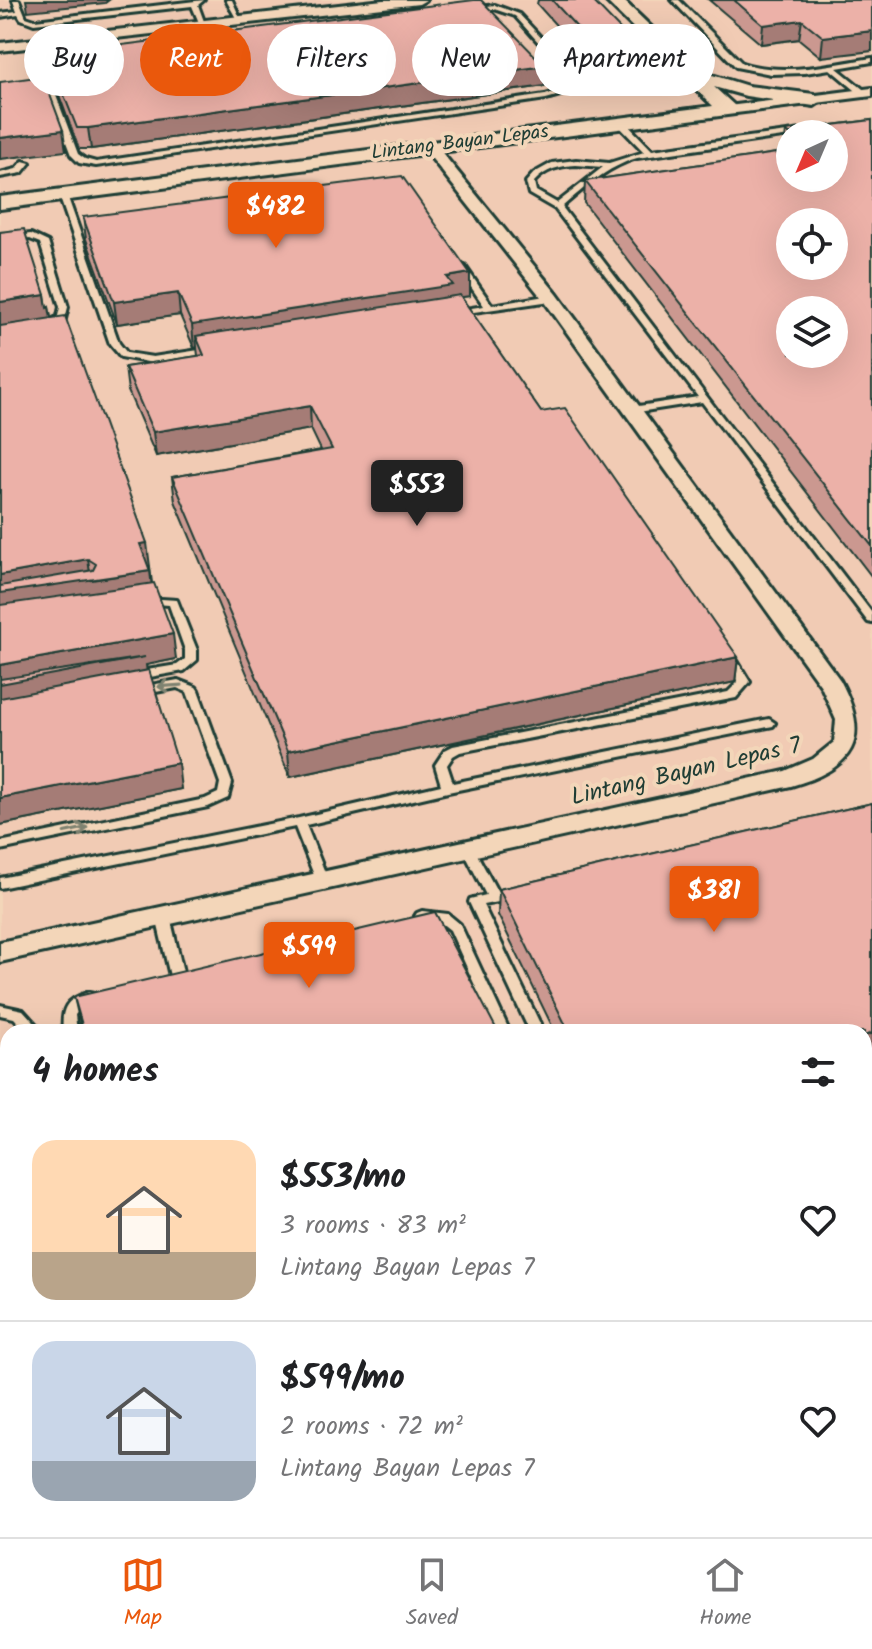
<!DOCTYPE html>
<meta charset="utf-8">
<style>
:root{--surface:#fff;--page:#f2f2f2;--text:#202124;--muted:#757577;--line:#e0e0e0;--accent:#ea580c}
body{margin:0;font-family:Kalam,sans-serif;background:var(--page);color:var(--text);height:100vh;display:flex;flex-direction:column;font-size:30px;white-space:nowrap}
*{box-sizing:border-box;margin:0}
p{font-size:26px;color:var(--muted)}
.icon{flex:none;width:44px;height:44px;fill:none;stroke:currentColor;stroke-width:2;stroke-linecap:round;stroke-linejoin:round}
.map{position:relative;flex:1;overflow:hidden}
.drawer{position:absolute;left:0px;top:1024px;width:872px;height:514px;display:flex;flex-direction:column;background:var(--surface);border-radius:24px 24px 0 0;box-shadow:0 8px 32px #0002}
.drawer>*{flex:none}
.banner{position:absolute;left:24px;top:24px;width:824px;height:72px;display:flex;gap:16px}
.needle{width:52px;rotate:224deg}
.controls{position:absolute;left:776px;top:120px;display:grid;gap:16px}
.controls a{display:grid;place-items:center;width:72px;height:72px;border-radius:50%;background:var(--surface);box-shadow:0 8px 32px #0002;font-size:40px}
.price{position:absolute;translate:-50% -68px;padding:0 18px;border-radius:8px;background:var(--accent);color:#fff;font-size:26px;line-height:52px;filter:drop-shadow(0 2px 4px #0008)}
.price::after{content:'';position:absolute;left:50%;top:48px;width:24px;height:18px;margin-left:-12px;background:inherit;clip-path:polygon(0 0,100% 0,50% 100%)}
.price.on{background:#222;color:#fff}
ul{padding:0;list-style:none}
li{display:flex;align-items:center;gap:24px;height:200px;padding:0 32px}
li+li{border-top:2px solid var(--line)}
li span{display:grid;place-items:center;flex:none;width:224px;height:160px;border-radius:24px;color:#555}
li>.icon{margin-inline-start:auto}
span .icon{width:96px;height:96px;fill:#fffc;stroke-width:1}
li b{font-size:34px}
h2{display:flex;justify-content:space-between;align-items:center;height:96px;padding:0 32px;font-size:34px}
.pill{padding:0 28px;border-radius:36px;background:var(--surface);box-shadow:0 8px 32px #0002;font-size:28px;line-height:72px}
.pill.on{background:var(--accent);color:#fff}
.tabs{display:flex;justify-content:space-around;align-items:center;height:112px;border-top:2px solid var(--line);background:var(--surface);font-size:22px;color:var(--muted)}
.tabs a{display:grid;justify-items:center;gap:4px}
.tabs .on{color:var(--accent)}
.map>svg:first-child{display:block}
.built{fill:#f1cbb4;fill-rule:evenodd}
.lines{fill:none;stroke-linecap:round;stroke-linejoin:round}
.stream{stroke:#5f9c9c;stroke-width:12}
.service-casing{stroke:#1f3d34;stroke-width:6}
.minor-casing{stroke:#1f3d34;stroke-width:6}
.tertiary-casing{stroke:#1f3d34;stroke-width:6}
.service{fill:#f3d6b9;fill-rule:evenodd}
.minor{fill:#f3d6b9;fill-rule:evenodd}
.tertiary{fill:#f3d6b9;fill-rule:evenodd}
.wall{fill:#cb9890;stroke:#1f3d34;stroke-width:2;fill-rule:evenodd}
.shaded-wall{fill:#a57c76;stroke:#1f3d34;stroke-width:2}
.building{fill:#ecb1a8;stroke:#1f3d34;stroke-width:2;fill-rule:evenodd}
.oneway{stroke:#7e8270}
.labels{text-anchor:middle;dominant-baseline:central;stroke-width:8;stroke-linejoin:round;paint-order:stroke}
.far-street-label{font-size:20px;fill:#1f3d34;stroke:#f3d6b9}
.street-label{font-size:24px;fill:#1f3d34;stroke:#f3d6b9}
</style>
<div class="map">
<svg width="872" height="1537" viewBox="0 0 872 1537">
<rect width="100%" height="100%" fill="#f3d6b9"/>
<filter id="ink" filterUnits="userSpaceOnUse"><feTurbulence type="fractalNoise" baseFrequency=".0125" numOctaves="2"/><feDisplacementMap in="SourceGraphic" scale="16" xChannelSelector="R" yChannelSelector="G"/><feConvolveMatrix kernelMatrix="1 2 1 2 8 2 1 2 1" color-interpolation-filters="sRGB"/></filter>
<g filter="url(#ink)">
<path class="built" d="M0 0H872V1109L864 1113V1032H8V1530H150L137 1537H0ZM790 134H834V178H790ZM790 222H834V266H790ZM790 310H834V354H790Z"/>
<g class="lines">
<path class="stream" d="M864 1107 872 1103
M100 1537 112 1530"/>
<g class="service-casing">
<path id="service" d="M13 0H19L26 17 35 20 204 0 198 5 205 24 200 25 192 6 34 24 21 19 18 14 0 17V13L17 11Z
M226 0H232L241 20H237Z
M672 0H679L742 63C785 76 829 65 872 58V62L837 68 868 93 861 95 830 69 805 73 771 74 736 67Z
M495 5 519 14 580 79 581 89 546 99 96 166 79 163 71 155 38 68 58 60ZM494 9 515 16 573 81 574 86 545 95 96 162 85 159 78 154 46 69 59 64Z
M618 121H624L652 150 802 130 806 132 803 134H790V136L637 158C607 167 585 187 562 207L872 613V623L868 622 702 402 632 413 627 410 632 407 698 397 555 209 529 194 526 182 534 173 552 163 576 160 609 163 644 152 618 125ZM576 165 603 167 557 203 536 191 534 182C546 169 559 166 576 165Z
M23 161 30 163 22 173 0 177V173L16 169Z
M60 193 67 195 119 343 127 353 153 357 212 348 217 351 215 353 153 363 121 357 110 344 59 195Z
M31 234 48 242 68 307 65 319 51 326 47 323 58 316 60 307 40 243 30 239 0 243V237Z
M462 265 465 266 492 305 551 295 555 298 551 301 453 315V311L484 306 458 268Z
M146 598 177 600 197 650V660L184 671 133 680 127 676 129 673 177 665 185 659V650L169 605 142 603 141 601 142 599Z
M729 652 733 654 750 682 736 698 460 752 453 756 447 765 453 783 769 719 775 723 773 726 448 792 306 825 328 880 327 883H317L316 880 295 827 0 888V878L299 818 441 785 435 765 445 750 453 746 728 692 738 682 723 656Z
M178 680 196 687 198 690 232 783 228 798 208 807 0 850V842L205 799 218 793 220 783 187 692 177 688 140 695 134 691 140 687Z
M468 844 472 845 498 893 514 889 519 891 520 894 519 897 514 899 483 905 544 1032H530L469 902 470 899 486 895 462 848Z
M422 911 448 914 460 924 510 1032H496L450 930 440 922 417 919 415 916 417 913Z
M163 912 168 914 170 917 184 976 182 980H172L170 976 156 917 158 914Z
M89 992 94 993 96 997 94 1001 84 1004 75 1015 77 1032H63C61 1008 66 999 89 992Z
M0 1005 23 1010 43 1032H27L14 1018 0 1015Z
M872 1058V1069L864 1073V1061Z
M872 1119V1132L864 1135V1122Z
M10 1530H38L33 1537H5Z
M143 1530H168L163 1537H138Z
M546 1530H566L570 1537H550Z"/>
</g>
<g class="minor-casing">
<path id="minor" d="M383 0H426L419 4 0 51V43Z
M872 88V96L728 114 721 110 728 106Z
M425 144H435L557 294 840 680C872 740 854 768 791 786L0 962V942L785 771 813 759 834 742 836 720 821 686 545 302 425 150Z"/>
</g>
<g class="tertiary-casing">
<path id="tertiary" d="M605 0H623L696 70 748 86 814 94 823 100 814 106 746 96 714 87 735 106V114L0 209V197L713 106Z"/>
</g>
<use href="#service" class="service"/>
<use href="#minor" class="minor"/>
<use href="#tertiary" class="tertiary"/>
</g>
<path class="wall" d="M538 0H592L649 81 611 87 537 4Z
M709 0H872L821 57 799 39 761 44Z
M51 54 545 86 91 149H79L59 95 57 82 53 74Z
M872 120V577L584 203 585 181 784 152 786 131ZM790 134 834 178H790Z
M83 217 470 273V296L461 297 541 412 738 657 735 682 290 777 175 501 172 477 321 450 311 429 156 456 128 391 125 367 198 356 197 347 194 348 180 315 117 324 86 239Z
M45 295 47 308 49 307 51 318 150 567 152 583 176 659 146 665 181 789 0 825Z
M872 803V1058L864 1060V1032H555L498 915 499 889Z
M74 997 498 1032H82Z
M627 1530H864L872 1537H633Z"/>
<path class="shaded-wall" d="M26 0H109L105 3 28 11Z
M802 20 799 39 761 44 763 25Z
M872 31V51L821 57 823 37Z
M651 61 649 81 611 87 612 66Z
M545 66V86L91 149 88 128Z
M63 130 66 151 0 159V138Z
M470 273V296L196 336 197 347 194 348 192 325Z
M178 293 180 315 117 324 114 302Z
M45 295 47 308 49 307 53 330 0 338V302Z
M310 406 311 429 156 456 153 432Z
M147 543 150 567 143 568 140 544Z
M88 559 91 580 150 571 153 596 0 619V575Z
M173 634 176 659 146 665 148 682 0 710V665Z
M738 657 735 682 290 777 288 751Z
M178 763 181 789 0 825V798Z
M872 1033V1058L864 1060V1036Z
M8 1487V1513L0 1515V1489Z"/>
<path class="building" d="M474 0H481L545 66 88 128H77L56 75 61 74 51 54Z
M552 0H592L651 61 612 66Z
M734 0H872V31L823 37 802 20 763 25Z
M43 76 63 130 0 138V82Z
M872 120V546L585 181 790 151V178H834V134H790V135L786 131ZM790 222H834V266H790ZM790 310H834V354H790Z
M402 176 470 273 447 277 453 285 192 325 178 293 114 302 83 217Z
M24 229 45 295 0 302V232Z
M460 295 541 412 565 408 738 657 288 751 172 477 332 449 310 406 153 432 125 367 204 355 196 336Z
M65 316 147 543 140 544 150 571 0 593V586L93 570 96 564 88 559 0 575V326Z
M154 583 173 634 0 665V605Z
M145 657 0 684V679Z
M149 670 178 763 0 798V698Z
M872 803V1033L864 1036V1032H569L499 889Z
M435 912 498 1032H84L74 997Z
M0 1116 8 1153V1487L0 1489Z
M872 1159V1537H654L648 1530H864V1164Z"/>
<defs><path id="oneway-shaft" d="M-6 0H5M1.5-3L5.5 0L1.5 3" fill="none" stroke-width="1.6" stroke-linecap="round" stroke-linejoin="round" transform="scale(2)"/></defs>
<g class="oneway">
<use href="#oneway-shaft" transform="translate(170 686) rotate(176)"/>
<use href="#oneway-shaft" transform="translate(76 830) rotate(-12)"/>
</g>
</g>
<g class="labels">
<g class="far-street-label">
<text transform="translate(460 143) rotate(-7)">Lintang Bayan Lepas</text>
</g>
<g class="street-label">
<text transform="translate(686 772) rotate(-13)">Lintang Bayan Lepas 7</text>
</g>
</g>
</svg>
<div class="controls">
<a><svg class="needle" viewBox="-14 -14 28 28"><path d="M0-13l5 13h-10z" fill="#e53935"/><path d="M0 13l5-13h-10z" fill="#757577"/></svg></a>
<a><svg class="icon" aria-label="locate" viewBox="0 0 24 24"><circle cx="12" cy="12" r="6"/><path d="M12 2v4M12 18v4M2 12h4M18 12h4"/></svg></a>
<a><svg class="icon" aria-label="layers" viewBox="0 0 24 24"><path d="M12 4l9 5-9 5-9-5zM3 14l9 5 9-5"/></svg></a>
</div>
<b class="price" style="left:276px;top:250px">$482</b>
<b class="price on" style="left:417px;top:528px">$553</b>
<b class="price" style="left:714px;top:934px">$381</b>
<b class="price" style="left:309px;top:990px">$599</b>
<div class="banner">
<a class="pill">Buy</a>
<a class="pill on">Rent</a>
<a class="pill">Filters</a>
<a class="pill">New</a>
<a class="pill">Apartment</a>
</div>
<section class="drawer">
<h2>4 homes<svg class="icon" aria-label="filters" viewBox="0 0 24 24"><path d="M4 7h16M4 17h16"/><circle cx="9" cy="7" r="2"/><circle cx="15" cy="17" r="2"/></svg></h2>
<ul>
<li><span style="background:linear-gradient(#ffd9b3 70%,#b9a48a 0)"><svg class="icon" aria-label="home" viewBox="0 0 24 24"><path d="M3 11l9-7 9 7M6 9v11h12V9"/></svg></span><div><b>$553/mo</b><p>3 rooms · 83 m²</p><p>Lintang Bayan Lepas 7</p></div><svg class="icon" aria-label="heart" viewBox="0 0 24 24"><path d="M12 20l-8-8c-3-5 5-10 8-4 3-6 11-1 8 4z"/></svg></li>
<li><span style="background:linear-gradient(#c9d6e8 75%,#9aa5b1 0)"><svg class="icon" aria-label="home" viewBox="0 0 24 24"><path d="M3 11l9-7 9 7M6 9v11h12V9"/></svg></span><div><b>$599/mo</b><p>2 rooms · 72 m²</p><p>Lintang Bayan Lepas 7</p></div><svg class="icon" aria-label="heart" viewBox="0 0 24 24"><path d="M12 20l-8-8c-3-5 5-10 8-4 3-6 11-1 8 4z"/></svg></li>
</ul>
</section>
</div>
<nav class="tabs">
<a class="on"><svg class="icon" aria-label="map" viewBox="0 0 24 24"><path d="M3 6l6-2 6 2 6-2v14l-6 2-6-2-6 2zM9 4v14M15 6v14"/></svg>Map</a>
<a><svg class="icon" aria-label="saved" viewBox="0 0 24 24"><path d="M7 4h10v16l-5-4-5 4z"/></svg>Saved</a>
<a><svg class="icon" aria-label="home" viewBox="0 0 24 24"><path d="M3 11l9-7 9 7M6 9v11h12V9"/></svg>Home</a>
</nav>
